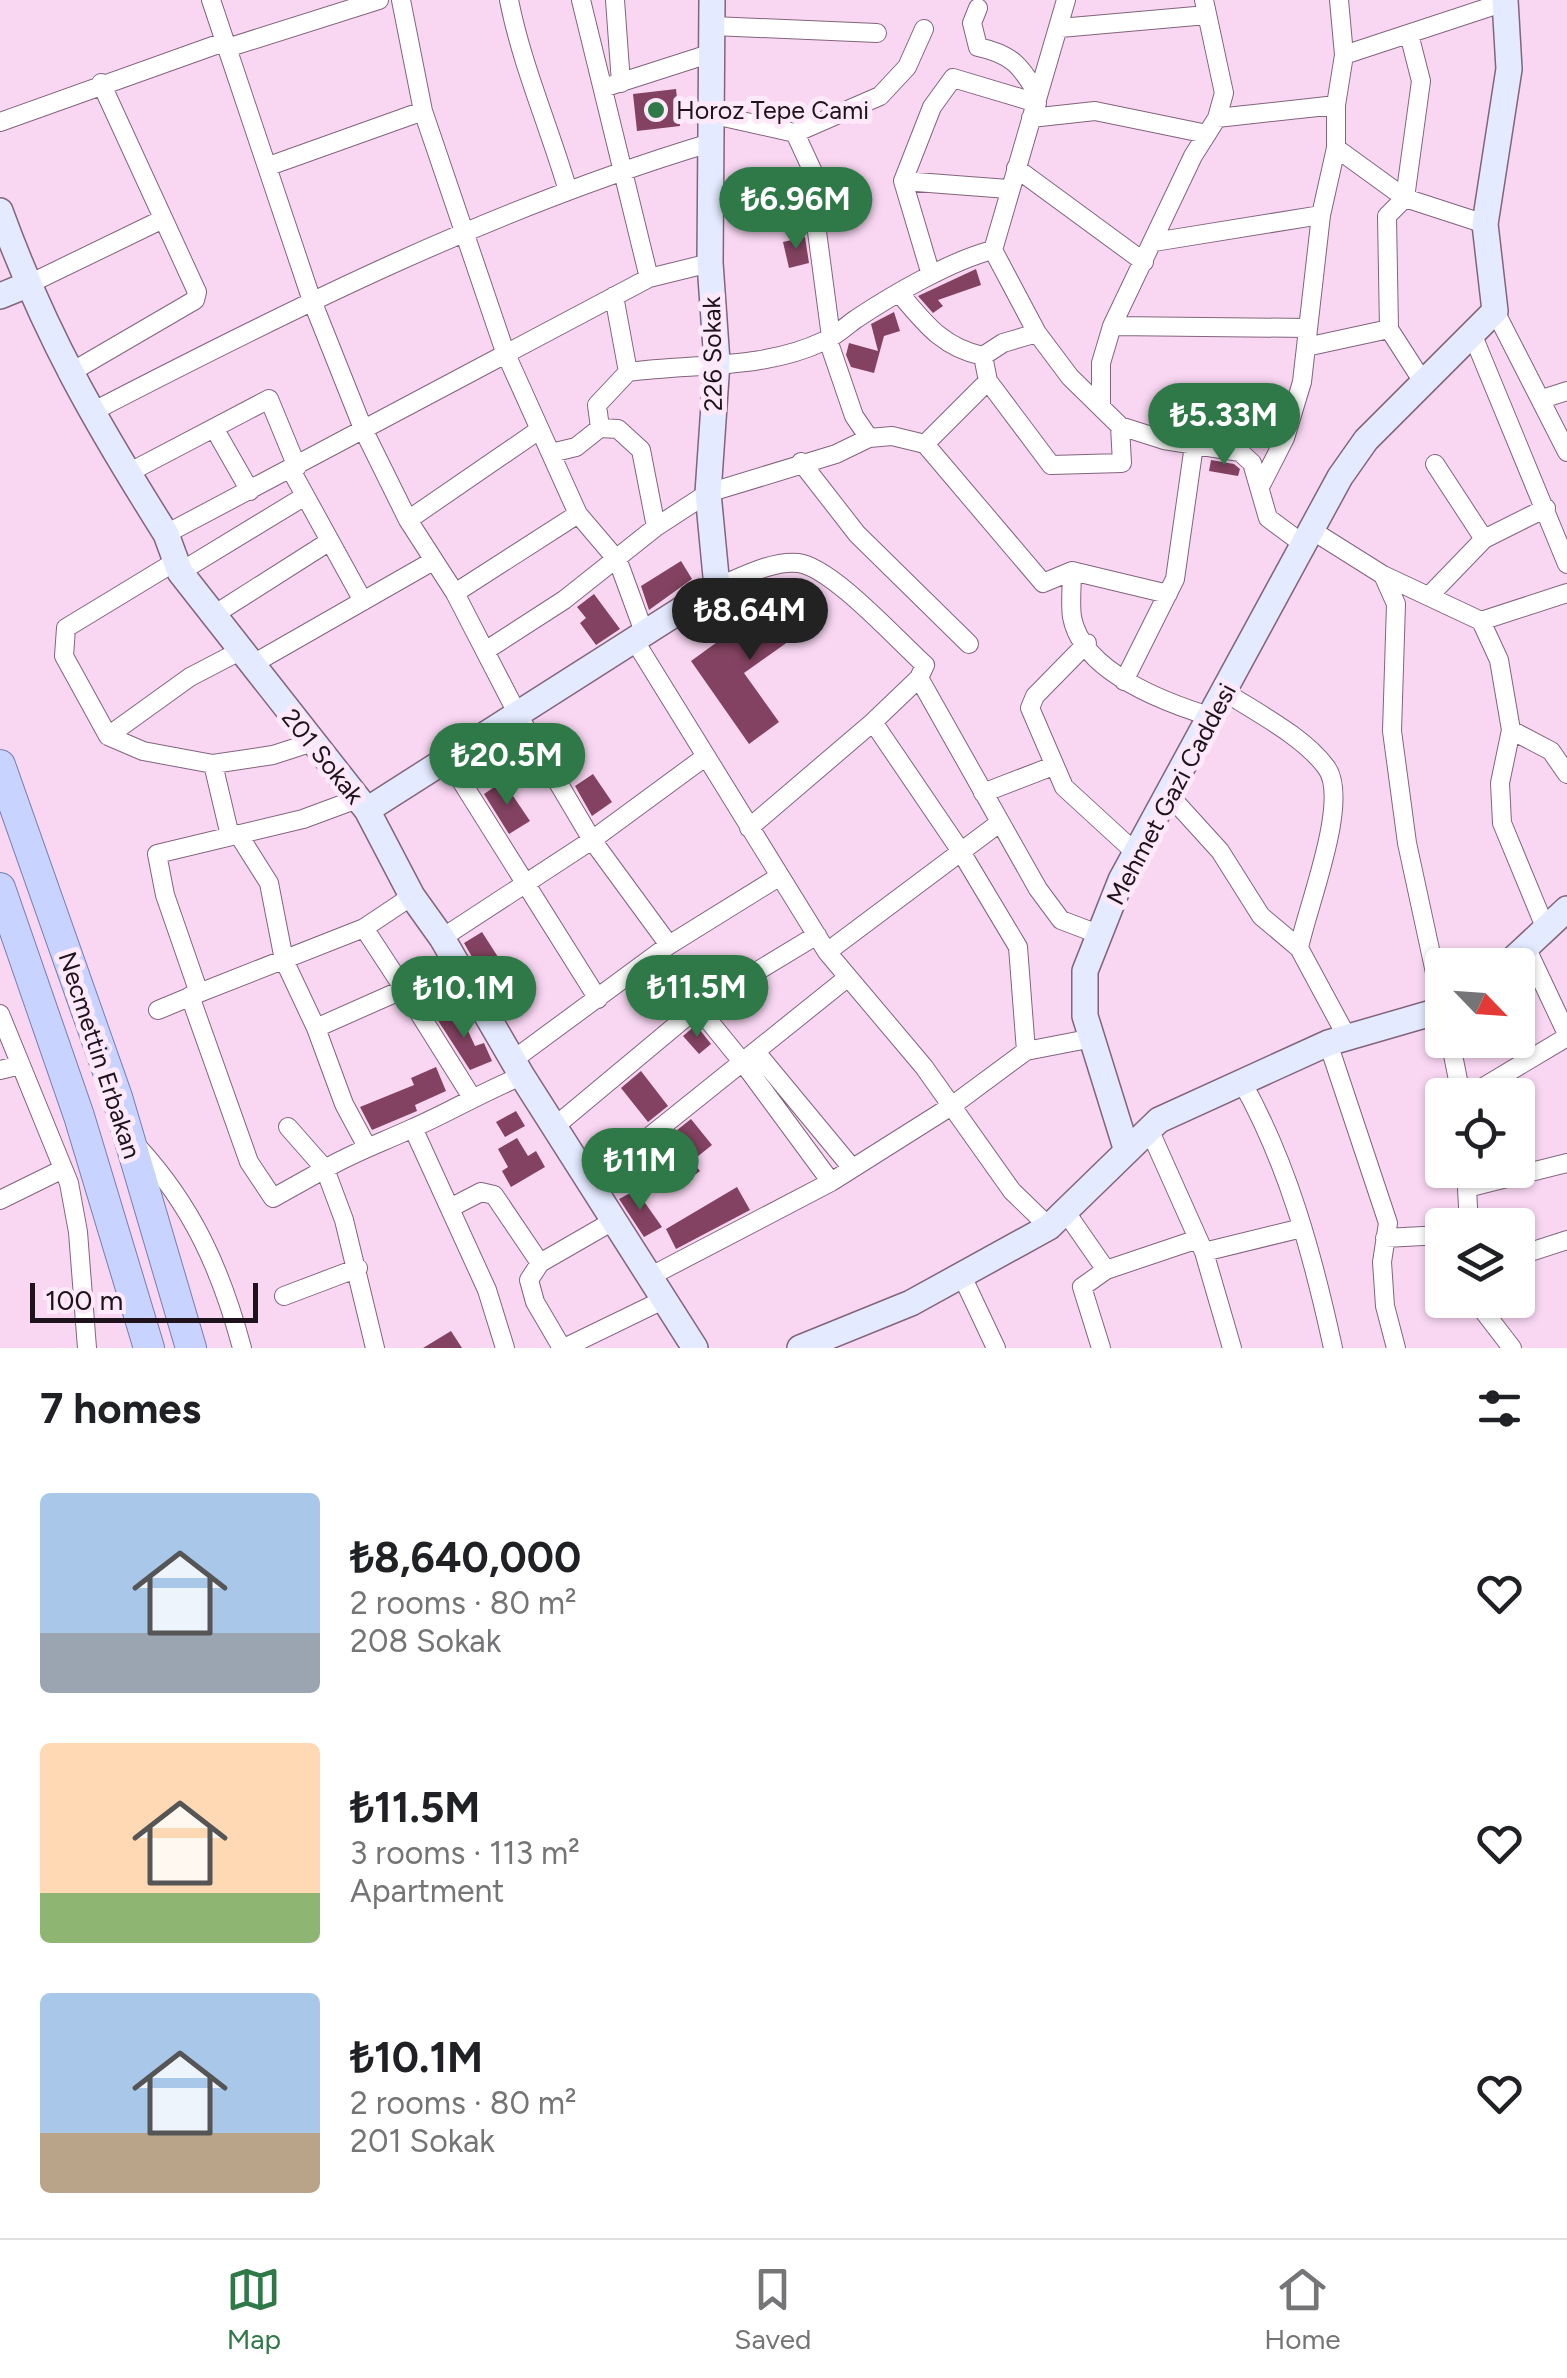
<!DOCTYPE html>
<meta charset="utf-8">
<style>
:root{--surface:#fff;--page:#f6f6f6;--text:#202124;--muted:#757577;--line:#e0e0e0;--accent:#2f7948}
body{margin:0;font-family:Figtree,sans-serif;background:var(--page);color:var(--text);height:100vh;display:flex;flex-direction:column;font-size:38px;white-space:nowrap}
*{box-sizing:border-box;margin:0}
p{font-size:32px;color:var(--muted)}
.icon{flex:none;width:55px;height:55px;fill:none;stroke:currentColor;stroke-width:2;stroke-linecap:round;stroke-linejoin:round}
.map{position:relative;height:1348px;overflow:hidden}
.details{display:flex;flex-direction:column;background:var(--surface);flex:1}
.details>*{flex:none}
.needle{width:65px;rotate:115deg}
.fabs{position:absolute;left:1425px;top:948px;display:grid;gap:20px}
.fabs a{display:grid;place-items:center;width:110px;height:110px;border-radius:10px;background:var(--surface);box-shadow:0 2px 8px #0004;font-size:50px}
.scale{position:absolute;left:30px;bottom:25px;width:228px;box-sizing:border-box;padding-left:10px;border:5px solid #1e121c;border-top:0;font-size:28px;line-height:35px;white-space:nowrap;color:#1e121c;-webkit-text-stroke:8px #fee9fa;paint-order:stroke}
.price{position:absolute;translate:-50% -85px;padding:0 22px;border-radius:35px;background:var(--accent);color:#fff;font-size:32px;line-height:65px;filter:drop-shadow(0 2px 5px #0008)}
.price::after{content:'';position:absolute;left:50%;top:60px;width:30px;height:22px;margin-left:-15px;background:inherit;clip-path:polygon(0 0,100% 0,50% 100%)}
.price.on{background:#222;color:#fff}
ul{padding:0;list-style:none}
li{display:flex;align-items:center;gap:30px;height:250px;padding:0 40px}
li span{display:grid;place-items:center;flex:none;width:280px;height:200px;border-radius:10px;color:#555}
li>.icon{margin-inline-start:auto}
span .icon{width:120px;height:120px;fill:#fffc;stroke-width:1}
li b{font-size:42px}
h2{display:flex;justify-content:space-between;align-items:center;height:120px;padding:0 40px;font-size:42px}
.menu{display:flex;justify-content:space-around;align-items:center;height:140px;border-top:2px solid var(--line);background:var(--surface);font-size:28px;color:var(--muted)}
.menu a{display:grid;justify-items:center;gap:5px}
.menu .on{color:var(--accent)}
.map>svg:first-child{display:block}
.building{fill:#834261}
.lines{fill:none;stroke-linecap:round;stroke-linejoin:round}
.street-casing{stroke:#82647d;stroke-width:20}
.secondary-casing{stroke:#82647d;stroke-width:28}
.primary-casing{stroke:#757eb0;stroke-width:32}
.street{stroke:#fff;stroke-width:18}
.secondary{stroke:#e4eaff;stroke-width:25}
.primary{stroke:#c8d4ff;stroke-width:30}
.poi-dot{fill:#2f7948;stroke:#fee9fa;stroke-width:4}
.labels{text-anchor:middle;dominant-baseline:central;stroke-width:10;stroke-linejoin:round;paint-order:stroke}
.poi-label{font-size:25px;fill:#1e121c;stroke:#fee9fa;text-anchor:start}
.street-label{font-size:25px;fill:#1e121c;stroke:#fee9fa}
</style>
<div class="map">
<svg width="1567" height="1348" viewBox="0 0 1567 1348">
<rect width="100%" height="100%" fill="#f9d7f3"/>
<path class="building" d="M676 89 680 126 637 131 633 94Z
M805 237 809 263 789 268 783 242Z
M976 269 981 285 938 300 943 306 933 313 918 296Z
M894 312 900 331 884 336 874 373 851 367 846 355 849 343 878 351 871 324Z
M1211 460 1234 464 1240 469 1238 476 1209 471Z
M681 561 692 579 649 610 641 586Z
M789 590 813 624 744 673 779 722 749 744 691 661Z
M594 594 620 629 596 645 580 623 586 618 577 607Z
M593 774 612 802 592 816 575 786Z
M503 781 530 821 509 834 484 794Z
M482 932 521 993 500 1006 464 943Z
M695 961 714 982 701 991 684 971Z
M664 986 680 1006 667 1017 648 1000Z
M458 1009 475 1046 484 1043 492 1061 470 1070 437 1019Z
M696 1025 711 1044 699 1054 683 1036Z
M436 1067 446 1091 415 1105 417 1111 372 1130 360 1107 414 1085 411 1078Z
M641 1071 668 1106 648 1122 621 1088Z
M516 1111 525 1126 505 1137 496 1122Z
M691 1119 712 1145 692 1161 700 1171 680 1186 664 1166 639 1186 627 1170Z
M517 1138 528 1156 536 1151 545 1167 511 1187 502 1171 508 1167 498 1149Z
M737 1187 750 1210 676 1249 666 1229Z
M636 1190 662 1227 644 1237 619 1199Z
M451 1331 462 1348H423Z"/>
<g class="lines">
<g class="street-casing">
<path id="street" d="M211 0 311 298 364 431 408 520 455 593 518 715 592 840 669 945
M401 0 423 111 505 352 578 514 618 561 644 632
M509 0C522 66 549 126 568 191
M581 0 649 278
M615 0 621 83
M1066 0 993 250 1037 333 1070 377 1120 426 1164 440 1240 452 1252 463 1268 518 1303 544
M978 8 972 23 978 47C1012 54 1021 66 1038 95
M713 26 877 33
M1060 28 1207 15
M1409 34 1421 81 1405 198 1387 216 1389 329 1423 382
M227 48 379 0
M1344 55 1505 2
M603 88 712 53
M710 114 795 133 880 96 907 67 924 29
M1031 118 1095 111 1207 134
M1217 118 1336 105
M0 122 224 42
M795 133 814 174 816 224 831 337
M1336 148 1405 198 1485 224
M269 166 423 111
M1016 168 1144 262
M903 181 1008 189
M1154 242 1321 215
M931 275 903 181 932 107 953 78 1037 103
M27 285 161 220
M901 295C926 325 944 348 983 356
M614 296 628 372
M1495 311 1567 452
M1112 326 1308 328
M1471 331 1567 564
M828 340 854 416 869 438
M1306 347 1389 329
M68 374 195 300 197 292 101 83
M988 381 1051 465 1122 463 1120 426
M1542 399 1567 391
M1101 406V363L1112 326 1193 156 1217 118 1224 93 1204 0
M90 413C291 309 493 208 710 143
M214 428 250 491
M600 428 618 429 641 450 656 527
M925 444 1043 583 1072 571 1168 594
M551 453 576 447 600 428 597 405 628 372C695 363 763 370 824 341 836 336 846 326 856 319 892 295 952 260 993 250
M801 462 857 534 969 644
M1435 464 1484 539
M291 470 363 601
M128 473 269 399 297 467
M1261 485 1285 438 1302 382 1321 215 1336 148V105L1344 55 1339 0
M408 520 539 430
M1313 531 1383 575 1396 604 1392 731 1407 843 1442 1005
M166 534 649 278 710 263
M173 563 66 628 64 656 108 736 143 751 213 764 273 755 310 743
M1072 571C1072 585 1070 603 1072 617 1082 672 1166 703 1212 717
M180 572 305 496
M1383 575 1481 621 1499 660 1511 730 1500 783 1502 823 1545 927
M717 587C740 578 772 560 798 563 832 567 898 641 925 665L919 678 873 722 749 828
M455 593 578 514
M1429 596 1484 539 1546 508
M212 616 330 541
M1481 621 1567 593
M633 638 827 952 924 1067 1012 1191 1049 1227
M1087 643 1035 696 1030 708 1064 787 1137 854
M485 651 564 600 656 527 708 493 836 454 869 438 892 436 925 444 988 381 983 356 1003 343 1037 333
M251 665 433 561
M919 678 1038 889 1061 920 1098 934
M1124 681 1175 579 1194 445
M1225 692C1257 713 1303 736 1326 767 1351 799 1307 907 1299 948
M873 722 960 850 1018 947 1026 1051
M1511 730 1551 751 1567 774
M108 736 190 677 238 652
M448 760 598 999
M213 764 230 836
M983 793 1053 766
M1170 796 1220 851 1261 916 1299 948 1347 1037
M357 799 303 819 157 854 165 895 199 993 364 928 412 896
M238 834 269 883 284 960 316 1028
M364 928 404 989 316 1028 344 1104 366 1145
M442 938 592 840 705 757
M1526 947 1567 1034
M827 952 998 824
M656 956 744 1064 831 1182
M404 989 471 1096
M190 996 249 1162 273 1198 325 1169 288 1127
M158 1010 199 993
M0 1014 69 1183 78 1232 87 1348
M1450 1040 1461 1095
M1328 1043 1388 1223 1382 1262 1385 1306 1396 1348
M756 1052 852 1168
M513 1060 669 945 777 878
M0 1070 21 1065
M1242 1082C1288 1164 1313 1256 1333 1348
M1470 1095 1567 1037
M413 1128 487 1290 505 1348
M553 1128 698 1007 817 935
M1149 1129 1204 1252 1232 1348
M138 1147C193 1207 221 1270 242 1348
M1466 1170 1469 1225
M589 1185 847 978
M1467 1188 1567 1163
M0 1200 63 1169
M450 1208 481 1192 494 1195 540 1263
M1065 1211 1106 1270 1082 1287 1101 1348
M1385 1238 1442 1235
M1204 1252 1302 1228
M1518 1256 1567 1240
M1106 1270 1198 1239
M651 1276 831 1182 953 1105 1026 1051 1093 1038
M962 1276 996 1348
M284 1296 358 1268
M1475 1300 1512 1348
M375 1348 344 1220 325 1169C354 1152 383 1142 413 1128 450 1112 484 1091 522 1076
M562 1348 535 1302 529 1280 540 1263 613 1221
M564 1348 665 1299"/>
</g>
<g class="secondary-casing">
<path id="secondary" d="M0 211C45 335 96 423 166 534L180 572 367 810 412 896 442 938 522 1076 695 1348
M0 296 27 285
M367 810 717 587 708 493 717 362 710 263 712 0
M1507 965 1567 909
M1126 1148 1085 1016V971L1121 880 1340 477 1366 440 1495 311 1485 224 1509 69 1505 0
M800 1348 911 1303 1049 1227 1159 1120 1328 1043 1442 1010"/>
</g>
<g class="primary-casing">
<path id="primary" d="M0 765 117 1097 191 1348
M0 888 79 1116 149 1348"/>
</g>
<use href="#street" class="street"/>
<use href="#secondary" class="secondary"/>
<use href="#primary" class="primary"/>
</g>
<circle class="poi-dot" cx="656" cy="110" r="10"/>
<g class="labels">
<g class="poi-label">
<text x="676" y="110">Horoz Tepe Cami</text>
</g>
<g class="street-label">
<text transform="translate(712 354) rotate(-91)">226 Sokak</text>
<text transform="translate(323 756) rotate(51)">201 Sokak</text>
<text transform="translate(1171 794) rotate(-62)">Mehmet Gazi Caddesi</text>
<text transform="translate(100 1055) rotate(72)">Necmettin Erbakan</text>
</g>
</g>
</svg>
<div class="fabs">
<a><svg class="needle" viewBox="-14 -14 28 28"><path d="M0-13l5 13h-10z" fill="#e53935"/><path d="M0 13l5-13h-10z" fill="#757577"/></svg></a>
<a><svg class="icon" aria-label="locate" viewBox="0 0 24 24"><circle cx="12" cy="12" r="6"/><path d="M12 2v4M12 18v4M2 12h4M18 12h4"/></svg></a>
<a><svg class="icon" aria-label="layers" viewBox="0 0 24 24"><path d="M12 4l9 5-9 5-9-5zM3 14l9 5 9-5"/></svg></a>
</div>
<div class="scale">100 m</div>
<b class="price" style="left:796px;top:252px">₺6.96M</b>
<b class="price" style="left:1224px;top:468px">₺5.33M</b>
<b class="price on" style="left:750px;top:663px">₺8.64M</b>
<b class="price" style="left:507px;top:808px">₺20.5M</b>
<b class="price" style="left:697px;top:1040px">₺11.5M</b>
<b class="price" style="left:464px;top:1041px">₺10.1M</b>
<b class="price" style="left:640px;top:1213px">₺11M</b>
</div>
<section class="details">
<h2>7 homes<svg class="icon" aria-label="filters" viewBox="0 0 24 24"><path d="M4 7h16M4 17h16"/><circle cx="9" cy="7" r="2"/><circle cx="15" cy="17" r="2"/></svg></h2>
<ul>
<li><span style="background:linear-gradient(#a9c7e8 70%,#9aa5b1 0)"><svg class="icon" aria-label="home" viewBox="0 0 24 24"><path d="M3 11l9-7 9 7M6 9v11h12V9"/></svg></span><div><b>₺8,640,000</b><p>2 rooms · 80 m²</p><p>208 Sokak</p></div><svg class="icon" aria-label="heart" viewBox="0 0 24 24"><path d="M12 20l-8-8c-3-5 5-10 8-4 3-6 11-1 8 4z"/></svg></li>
<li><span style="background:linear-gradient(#ffd9b3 75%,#8fb573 0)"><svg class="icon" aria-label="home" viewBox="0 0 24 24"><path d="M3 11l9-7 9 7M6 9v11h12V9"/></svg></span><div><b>₺11.5M</b><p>3 rooms · 113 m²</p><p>Apartment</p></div><svg class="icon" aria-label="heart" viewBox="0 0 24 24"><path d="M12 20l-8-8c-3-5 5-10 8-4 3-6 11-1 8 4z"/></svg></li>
<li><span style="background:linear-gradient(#a9c7e8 70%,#b9a48a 0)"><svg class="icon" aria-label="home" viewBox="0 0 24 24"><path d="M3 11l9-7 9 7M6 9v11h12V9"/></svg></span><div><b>₺10.1M</b><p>2 rooms · 80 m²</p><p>201 Sokak</p></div><svg class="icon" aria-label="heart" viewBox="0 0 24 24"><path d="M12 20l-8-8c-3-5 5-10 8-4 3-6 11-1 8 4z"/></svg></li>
</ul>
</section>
<nav class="menu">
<a class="on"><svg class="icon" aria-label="map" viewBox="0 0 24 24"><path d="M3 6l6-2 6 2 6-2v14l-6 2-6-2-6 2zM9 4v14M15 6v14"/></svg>Map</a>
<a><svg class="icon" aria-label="saved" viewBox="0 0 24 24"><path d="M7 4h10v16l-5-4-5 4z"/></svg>Saved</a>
<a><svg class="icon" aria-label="home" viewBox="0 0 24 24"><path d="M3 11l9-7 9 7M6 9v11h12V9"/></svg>Home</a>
</nav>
